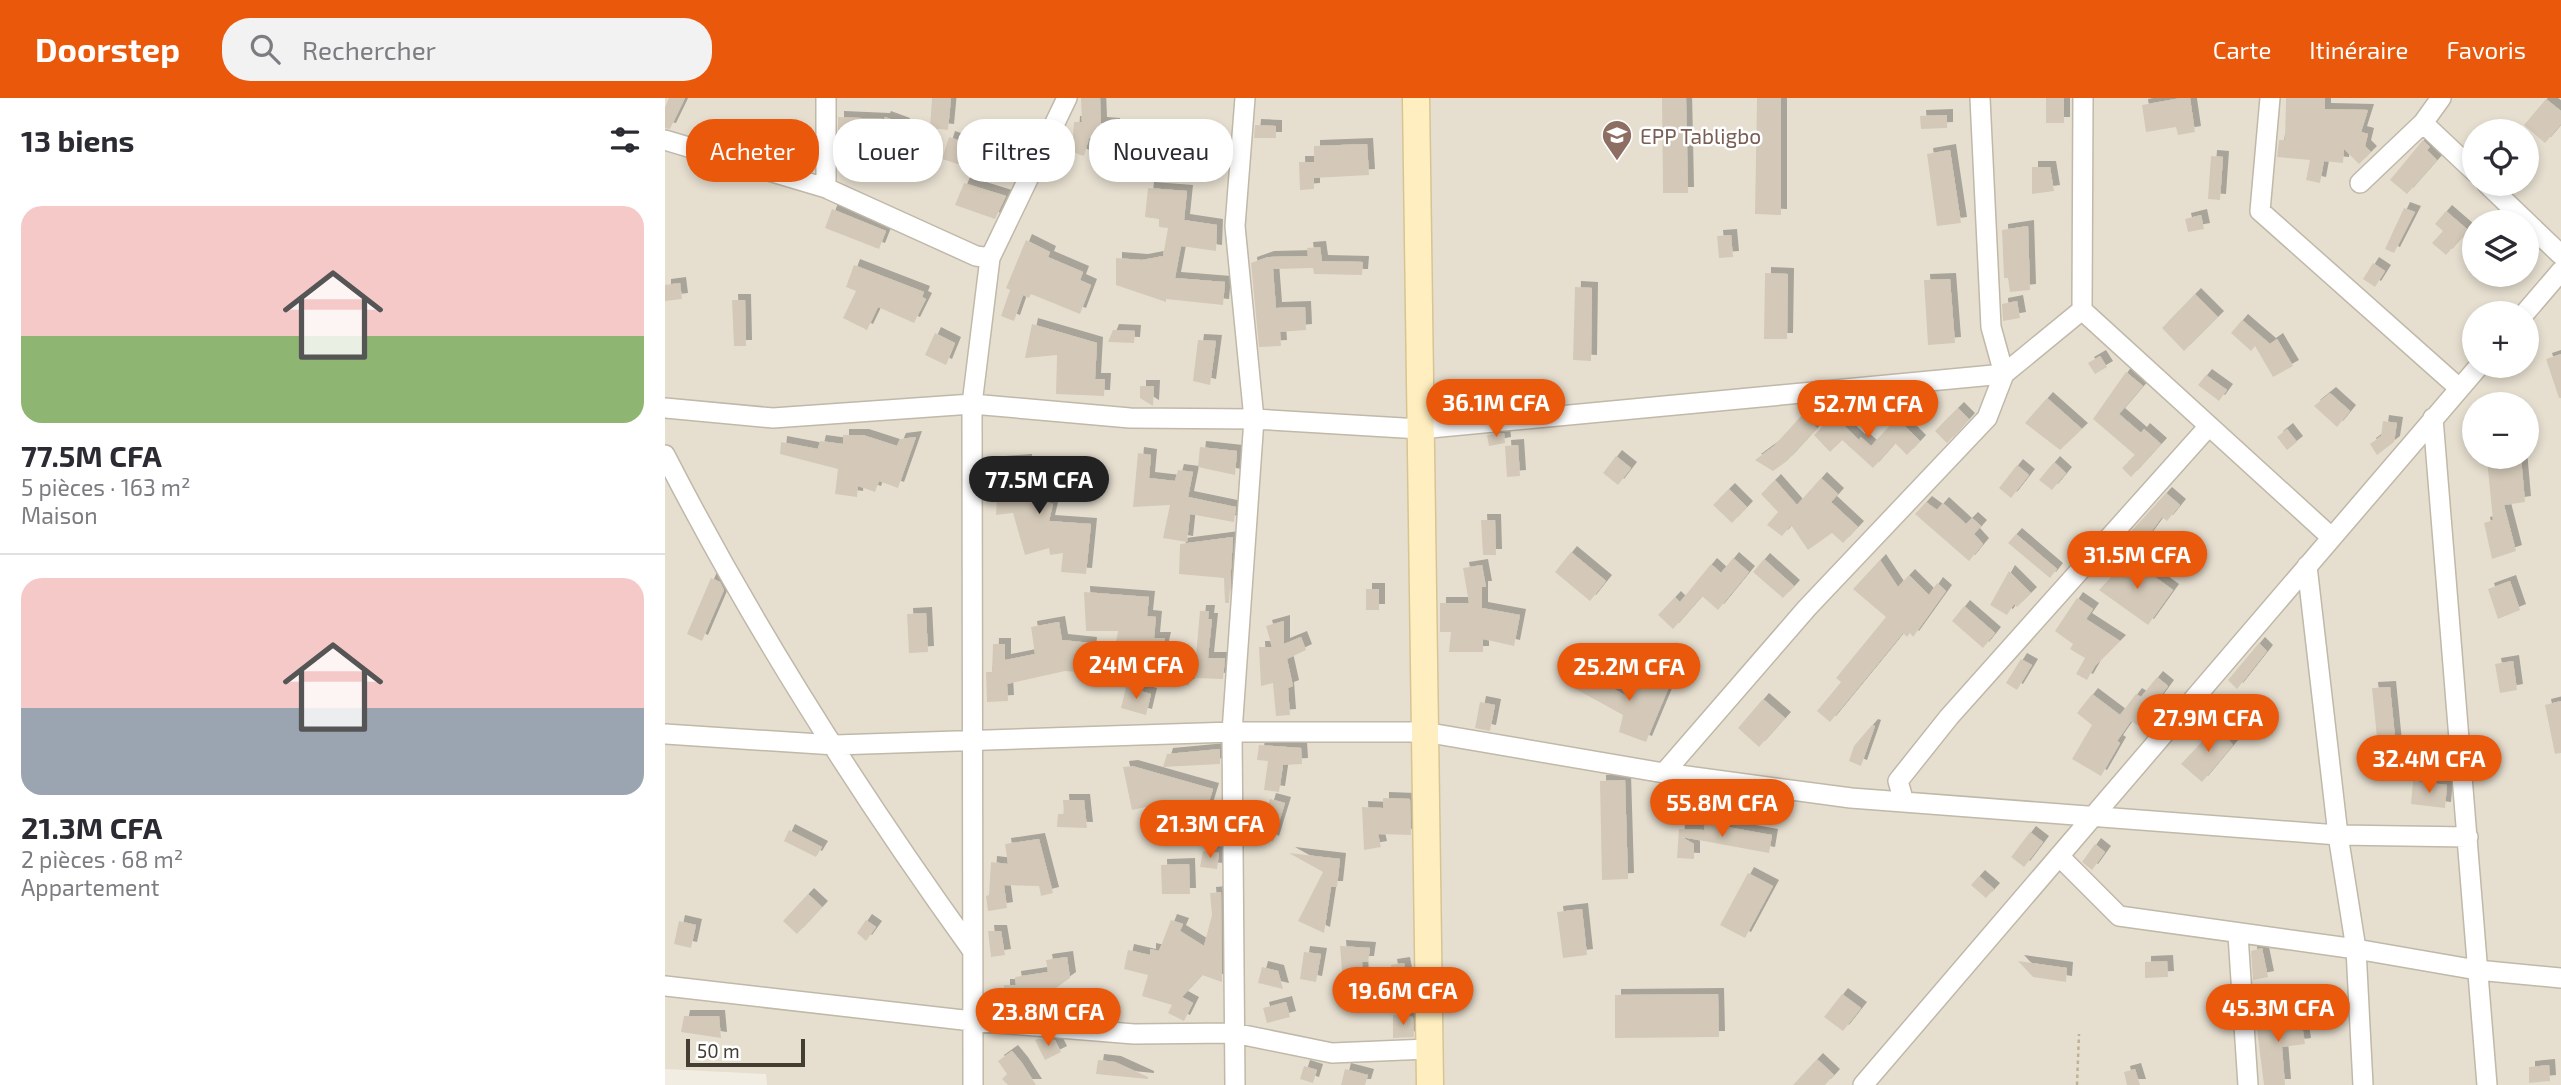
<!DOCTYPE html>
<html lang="fr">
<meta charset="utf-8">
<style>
:root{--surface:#fff;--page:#f2f2f3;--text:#2b2b33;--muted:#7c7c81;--line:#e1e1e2;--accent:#ea580c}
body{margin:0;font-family:"Exo 2",sans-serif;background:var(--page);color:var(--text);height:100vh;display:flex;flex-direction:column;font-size:26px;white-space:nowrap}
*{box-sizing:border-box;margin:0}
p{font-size:23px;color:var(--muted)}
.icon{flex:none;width:38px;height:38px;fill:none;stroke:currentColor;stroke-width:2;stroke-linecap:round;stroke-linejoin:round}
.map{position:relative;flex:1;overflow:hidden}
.panel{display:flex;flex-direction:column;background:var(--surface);width:665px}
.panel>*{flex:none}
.hud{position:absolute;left:21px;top:21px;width:665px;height:63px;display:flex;gap:14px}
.buttons{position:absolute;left:1797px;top:21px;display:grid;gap:14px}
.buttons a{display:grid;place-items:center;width:77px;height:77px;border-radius:50%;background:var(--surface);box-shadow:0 4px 10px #0003;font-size:35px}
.scale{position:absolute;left:21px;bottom:18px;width:119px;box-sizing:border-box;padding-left:7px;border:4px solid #443d33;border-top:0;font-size:19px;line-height:24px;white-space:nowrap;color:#443d33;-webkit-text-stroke:5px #fff;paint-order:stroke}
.price{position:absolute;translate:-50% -60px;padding:0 16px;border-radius:24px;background:var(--accent);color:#fff;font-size:23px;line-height:46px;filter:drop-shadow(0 2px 4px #0008)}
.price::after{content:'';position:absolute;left:50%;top:42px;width:21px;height:16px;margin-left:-10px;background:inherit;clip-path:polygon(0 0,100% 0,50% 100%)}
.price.current{background:#222;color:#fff}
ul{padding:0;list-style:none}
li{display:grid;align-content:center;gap:14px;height:371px;padding:0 21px}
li+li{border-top:2px solid var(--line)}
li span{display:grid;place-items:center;height:217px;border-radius:21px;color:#555}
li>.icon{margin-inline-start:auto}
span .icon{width:126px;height:126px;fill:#fffc;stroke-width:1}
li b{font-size:30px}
h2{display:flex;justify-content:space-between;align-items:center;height:84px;padding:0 21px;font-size:30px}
.tag{padding:0 24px;border-radius:28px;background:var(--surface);box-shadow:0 4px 10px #0003;font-size:24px;line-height:63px}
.tag.current{background:var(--accent);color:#fff}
header{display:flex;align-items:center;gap:42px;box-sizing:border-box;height:98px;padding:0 35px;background:var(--accent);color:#fff}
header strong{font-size:33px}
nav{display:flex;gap:38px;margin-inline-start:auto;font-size:24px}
.search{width:490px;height:63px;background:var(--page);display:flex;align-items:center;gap:18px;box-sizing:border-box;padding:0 24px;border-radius:28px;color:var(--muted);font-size:26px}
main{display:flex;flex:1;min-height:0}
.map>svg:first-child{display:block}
.residential{fill:#e6dfd0;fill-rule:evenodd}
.building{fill:#d4c9b8;filter:url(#shadow)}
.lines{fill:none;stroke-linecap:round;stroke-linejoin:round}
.minor-casing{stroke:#c0b8a8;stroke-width:22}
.secondary-casing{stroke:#d7c493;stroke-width:29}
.path{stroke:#c0b196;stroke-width:2.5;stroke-dasharray:3.5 3.5;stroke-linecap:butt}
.minor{stroke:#fff;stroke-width:19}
.secondary{stroke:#ffefc0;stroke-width:26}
.labels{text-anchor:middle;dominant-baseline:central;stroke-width:5;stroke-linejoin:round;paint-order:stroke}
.education-label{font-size:21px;fill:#785e54;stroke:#fff;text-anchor:start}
</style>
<header>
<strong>Doorstep</strong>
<div class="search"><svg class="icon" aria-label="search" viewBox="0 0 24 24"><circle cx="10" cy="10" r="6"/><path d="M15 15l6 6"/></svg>Rechercher</div>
<nav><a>Carte</a><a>Itinéraire</a><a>Favoris</a></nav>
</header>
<main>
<section class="panel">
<h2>13 biens<svg class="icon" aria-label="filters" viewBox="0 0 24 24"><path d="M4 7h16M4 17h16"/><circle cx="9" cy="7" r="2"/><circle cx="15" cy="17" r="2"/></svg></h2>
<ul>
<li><span style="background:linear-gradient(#f6c9c9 60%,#8fb573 0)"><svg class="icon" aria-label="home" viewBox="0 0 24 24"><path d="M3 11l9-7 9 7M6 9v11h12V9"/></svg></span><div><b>77.5M CFA</b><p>5 pièces · 163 m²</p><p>Maison</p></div></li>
<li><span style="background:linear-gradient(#f6c9c9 60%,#9aa5b1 0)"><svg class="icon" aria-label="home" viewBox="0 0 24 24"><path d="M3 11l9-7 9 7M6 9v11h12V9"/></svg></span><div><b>21.3M CFA</b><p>2 pièces · 68 m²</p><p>Appartement</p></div></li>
</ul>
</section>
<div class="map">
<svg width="1896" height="987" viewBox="0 0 1896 987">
<defs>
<filter id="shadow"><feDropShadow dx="6" dy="-6" stdDeviation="0" flood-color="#0004"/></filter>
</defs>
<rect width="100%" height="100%" fill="#f2ede3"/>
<path class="residential" d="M0 0H1896V987H102L101 976 0 971ZM1810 33H1862V86H1810ZM1810 124H1862V177H1810ZM1810 215H1862V268H1810ZM1810 306H1862V359H1810Z"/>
<path class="building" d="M4 0H20L5 31 0 30V9Z
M267 0H286L283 32 265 30Z
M416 0H435L436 25 449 26 448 42 424 40 419 58 407 54 409 24H417Z
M997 0H1021L1023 95H998Z
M1092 0H1116V117L1090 116Z
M1381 0H1399V25H1381Z
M1516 0H1525L1530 34 1513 37 1511 29 1481 34 1477 7Z
M1621 0H1660V11L1703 12 1696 34 1703 36 1700 48 1706 54 1694 66 1679 51 1678 65 1659 63 1655 85 1641 82 1645 62 1612 59 1614 42H1620Z
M1881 1 1896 13V26L1880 45 1859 27Z
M1282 17V30L1256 31 1255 18Z
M173 19 219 21 220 19 239 26 231 47 196 33 187 61 173 62Z
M590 27 611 28V40H589Z
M284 39 319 51 311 72 277 61Z
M1758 42 1765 49 1762 52 1772 62 1742 96 1725 82Z
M702 46 704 77 649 80V91L635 92 634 64H649V48Z
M1285 52 1296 125 1272 128 1262 56Z
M1546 58 1558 59 1555 102 1543 101Z
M1367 69H1385L1389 93 1367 96Z
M299 85 341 98 330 121 290 107Z
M483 90 522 93 519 122 552 127 551 153 516 148 510 180 560 184 558 207 501 201V204L451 187V160L477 162 498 158 503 130 494 129V121L480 119Z
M1739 110 1750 114 1729 155 1720 151Z
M167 111 221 133 214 151 160 130Z
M1781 113 1803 132 1781 157 1767 145 1778 133 1770 126Z
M1536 117 1539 131 1523 134 1520 121Z
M1363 128 1365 192 1345 194 1343 180H1339L1337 132Z
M1066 137 1068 159 1054 160 1052 138Z
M361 142 385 154 383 159 418 174 415 182 426 187 415 216 366 196 364 200 358 197 349 223 336 218 345 192 341 190Z
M655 149 657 163 698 164 697 177 649 176 648 170 608 171 611 210 640 209 641 232 615 234 616 248 594 249 586 165 603 159 643 158 642 150Z
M1708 165 1720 173 1710 189 1698 181Z
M189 167 259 194 257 199 261 201 249 225 213 209 202 232 178 220 191 193 181 189Z
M1100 175 1123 176 1122 241H1099Z
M1285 181 1290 245 1263 247 1259 182Z
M15 185 17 201 0 203V187Z
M910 189 927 190 926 263 908 262Z
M1530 196 1553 219 1519 253 1497 230Z
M67 202H80L81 248H69Z
M1352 203 1355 220 1338 223 1337 206Z
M1577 222 1605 246 1612 241 1628 268 1608 279 1590 248 1586 253 1566 235Z
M367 226 432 245 430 281H440L439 298 391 296 392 257 360 260Z
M448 232 470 233 469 245 443 244Z
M270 235 290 245 281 267 260 257Z
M533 242 551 243 545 287 528 283Z
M1896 256V300H1894L1881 261Z
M1435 258 1442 269 1430 276 1423 265Z
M1461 274 1478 288 1454 316 1476 335 1479 331 1496 346 1466 379 1457 370 1470 357 1428 321Z
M1541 277 1562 292 1554 303 1533 287Z
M475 288H489L488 308 475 300Z
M808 292 811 313 798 315 795 294Z
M1665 295 1685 313 1672 329 1649 308Z
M1382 300 1417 331 1395 352 1360 325Z
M1293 310 1304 321 1282 345 1270 333Z
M1137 317 1152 330 1122 363 1108 373 1090 362 1109 348Z
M1169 318 1194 342 1196 339 1206 348 1232 320 1255 343 1242 357 1230 345 1208 370 1177 342 1165 354 1149 337Z
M1718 323 1732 325 1729 344 1712 357 1705 346 1716 338Z
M1622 331 1632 344 1622 352 1612 339Z
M839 335 840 345 824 348 822 337Z
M178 337H198L232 348 235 341 251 339 233 390 214 383 210 394 193 388 192 399 170 396 173 371 115 356 116 344 153 351 155 343 178 346Z
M853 347 855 378 842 379 840 348Z
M535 349 572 353 570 377 533 369Z
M473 355 486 357 484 380 510 383 513 372 528 374 523 399 571 409 569 424 525 416 522 444 498 440 505 407 468 409Z
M951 358 966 370 953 387 938 375Z
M1830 359H1856L1860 404 1839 407 1851 453 1827 461 1819 425 1828 422 1822 362Z
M361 362 362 377 387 386 382 404 388 406 384 423 426 426 421 476 396 474 398 455 385 457 384 450 360 457 348 415 331 417 333 381H324L322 365Z
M1389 364 1401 375 1387 392 1374 382Z
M1352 367 1364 377 1346 400 1334 390Z
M1156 380 1173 396 1166 404 1193 429 1178 445 1167 435 1143 452 1126 427 1117 438 1102 427 1113 414 1096 396 1110 382 1132 407Z
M1064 391 1082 409 1067 425 1048 407Z
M1501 395 1515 407 1502 423 1497 419 1475 449 1462 438Z
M1261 404 1272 412 1278 405 1301 426 1307 420 1316 428 1309 436 1318 446 1304 463 1250 416Z
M816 422H830L831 457H818Z
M1351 436 1392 471 1385 480 1343 445Z
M568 439 564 505H560L559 480 514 476 515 446Z
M906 454 941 483 925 503 890 474Z
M1068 460 1084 474 1053 512 1037 498 1008 531 993 517 1010 499 1015 504 1046 466 1056 475Z
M1464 460 1508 492 1483 527 1434 492Z
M1099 461 1129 488 1118 500 1088 474Z
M1215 462 1233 489 1244 477 1264 497 1272 485 1281 493 1248 539 1245 535 1242 539 1238 535 1165 624 1152 613 1176 584 1171 580 1221 519 1188 491Z
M817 467 821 489H817V510L855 517 849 548 818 541V554H784L786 534H775V505H804L798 470Z
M1344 473 1366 495 1352 509 1349 506 1342 517 1325 507Z
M46 480 55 484 59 492 37 543 22 536Z
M1845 483 1855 512 1833 521 1823 491Z
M701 491H714V512H701Z
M419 494 484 499 482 518 491 519 489 540H500L494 566 476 565 471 587 444 581 453 533H421Z
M1412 500 1428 511 1421 521 1455 543 1430 568 1422 582 1411 576 1420 560 1405 551 1408 546 1390 533Z
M1299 508 1330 535 1318 550 1287 523Z
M535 513H544L543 521H547L543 560H560L558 581 529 580Z
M261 515 263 554 244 555 242 516Z
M619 523V546L636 539 641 552 622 561 628 588 623 590 625 617 611 618 608 585 596 588 594 549H607L601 528Z
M394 524 397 542 426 545 423 575 400 573 342 586 343 603 322 604 321 574H327L328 546H340V562L370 556 366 529Z
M1594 545 1602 553 1572 591 1563 582Z
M1356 561 1367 567 1352 592 1341 585Z
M1848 563 1852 592 1835 595 1830 566Z
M523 571 524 587 512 588 510 573Z
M918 574 967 601 975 578 1004 589 981 644 954 634 958 617 909 590Z
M1492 579 1503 588 1474 628 1466 623 1452 643 1455 645 1436 678 1407 661 1427 627 1412 615 1427 596 1455 617 1471 596 1476 599Z
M461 589 486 596 481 617 456 610Z
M1725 589 1732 659 1714 660 1707 590Z
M1098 601 1120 620 1094 649 1073 630Z
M1896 603V655L1890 656 1880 607Z
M815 604 830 607 825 633 810 630Z
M1207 627 1210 628 1196 668 1184 663 1189 648Z
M1552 628 1568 647 1537 684 1516 666Z
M594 647 636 650 637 666 618 667 614 694 599 692 603 663 592 662Z
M555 651V666L498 669 502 656Z
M467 668 548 691 541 714 549 717 543 734 501 720 499 705 467 712 458 669Z
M960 682 963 781 937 782 935 683Z
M1748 683 1782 687 1780 710 1746 706Z
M718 700 745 701 746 737 713 736 716 749 699 752 697 709 718 710Z
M605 701 620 705 608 744 596 736 607 717 601 715Z
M398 702H419L422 730 392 729 393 716H399Z
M1040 725 1107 737 1104 755 1017 739 1029 746V761L1012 760 1014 731 1039 732Z
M124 732 157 749 151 759 119 743Z
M1365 734 1378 744 1359 769 1346 759Z
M374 741 388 795 376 798 374 788 339 787 342 810 323 813 321 798 324 797 326 764 343 766 340 746Z
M1430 746 1440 754 1427 772 1417 764Z
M538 753 554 755 552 771 535 769Z
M624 755 675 761 672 789H666L659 835 633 823 658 774Z
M524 766 525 796H497L496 767Z
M1083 775 1108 788 1080 840 1055 827Z
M1314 778 1329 791 1321 800 1306 787Z
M556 794 557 884 537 877 517 899 528 905 519 923 503 915 507 907 477 898 483 877 459 871 463 852 485 857V851L494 853 506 822 518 826 515 833 539 848 547 817 545 795Z
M143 796 157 809 132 836 118 823Z
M917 811 922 857 898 860 892 814Z
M201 822 211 829 201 843 192 835Z
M14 823 31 827 26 850 9 846Z
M323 833H336L340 857 326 859Z
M675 848 705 850 703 864H697L698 882 678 884Z
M1597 850 1603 879 1588 882 1586 853Z
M639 854 656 856 651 884 635 881Z
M402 859 405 880 374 902 371 897 339 902V887H351L350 879 383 874 381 862Z
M1353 863 1402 870 1401 884 1368 879Z
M1502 863 1503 879 1480 880V864Z
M739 865 742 881 729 883 726 867Z
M597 869 613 873 618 891 593 885Z
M1053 896 1054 939 950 940V897Z
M1177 896 1196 910 1178 933 1159 919Z
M621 904 625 919 602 925 598 910Z
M1635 914 1640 946 1617 949 1620 987H1599L1591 923Z
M728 917 748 919 749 939 728 940Z
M19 918H54L56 940 16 934Z
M373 941 390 942 396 954 380 962 370 942Z
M347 953 357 965 371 987H343L337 981 342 976 333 963Z
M1152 961 1169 977 1160 987H1128Z
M433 962 450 964 483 979V981L431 976Z
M1884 967 1885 983 1864 985V969Z
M639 968 652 972 648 985 635 981Z
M680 971 703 977 700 987H676Z
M1470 971 1475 987H1462L1459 974Z"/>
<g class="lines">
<g class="minor-casing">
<path id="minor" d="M1418 0 1417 212 1666 439
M1605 0 1595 113 1794 290
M1758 25 1810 74
M0 42 161 90 311 158 325 160
M1695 85 1758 25 1776 0
M1822 86 1896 157
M161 90V0
M1860 215 1896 173
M0 310 108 320 307 306 465 320 589 321 755 331 1339 276 1326 229 1315 0
M1768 320 1822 987
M0 357C88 529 194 695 307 852
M1642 468 1673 737 1691 851 1698 987
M0 636 170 647 567 634H759L999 675 1186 700 1673 737 1803 739
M999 675 1142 510 1322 320 1339 276 1417 212
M1239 704 1233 683 1284 619 1544 328
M1394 758 1454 818 1691 851 1812 872 1896 880
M1573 837 1583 987
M0 888 307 923 469 936 569 935 667 955 763 951
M308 987 307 306 325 160 402 0
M570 987 567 634 589 321 570 128 580 0
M1198 987 1814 268"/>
</g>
<g class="secondary-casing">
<path id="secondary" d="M751 0 765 987"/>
</g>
<path class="path" d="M1412 987 1414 936"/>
<use href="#minor" class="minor"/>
<use href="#secondary" class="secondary"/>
</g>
<defs>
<g id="school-pin" transform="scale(1.575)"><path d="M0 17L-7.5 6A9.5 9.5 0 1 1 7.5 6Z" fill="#8d6e63" stroke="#fff"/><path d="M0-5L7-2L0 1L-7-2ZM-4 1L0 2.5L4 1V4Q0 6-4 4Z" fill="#fff"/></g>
</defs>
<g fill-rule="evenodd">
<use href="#school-pin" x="952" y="37"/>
</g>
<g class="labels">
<g class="education-label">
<text x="975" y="37">EPP Tabligbo</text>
</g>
</g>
</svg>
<div class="buttons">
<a><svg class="icon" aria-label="locate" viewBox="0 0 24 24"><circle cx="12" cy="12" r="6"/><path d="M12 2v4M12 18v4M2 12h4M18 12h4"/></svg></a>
<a><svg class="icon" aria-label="layers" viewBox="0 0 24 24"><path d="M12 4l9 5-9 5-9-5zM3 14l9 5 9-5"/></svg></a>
<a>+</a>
<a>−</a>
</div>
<div class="scale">50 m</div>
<b class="price" style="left:831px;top:341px">36.1M CFA</b>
<b class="price" style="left:1203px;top:342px">52.7M CFA</b>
<b class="price current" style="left:374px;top:418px">77.5M CFA</b>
<b class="price" style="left:1472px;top:493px">31.5M CFA</b>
<b class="price" style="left:471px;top:603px">24M CFA</b>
<b class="price" style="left:964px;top:605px">25.2M CFA</b>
<b class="price" style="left:1543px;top:656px">27.9M CFA</b>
<b class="price" style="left:1764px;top:697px">32.4M CFA</b>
<b class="price" style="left:1057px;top:741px">55.8M CFA</b>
<b class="price" style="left:545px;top:762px">21.3M CFA</b>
<b class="price" style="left:738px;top:929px">19.6M CFA</b>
<b class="price" style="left:1613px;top:946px">45.3M CFA</b>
<b class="price" style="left:383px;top:950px">23.8M CFA</b>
<div class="hud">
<a class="tag current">Acheter</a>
<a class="tag">Louer</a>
<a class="tag">Filtres</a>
<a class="tag">Nouveau</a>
</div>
</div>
</main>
